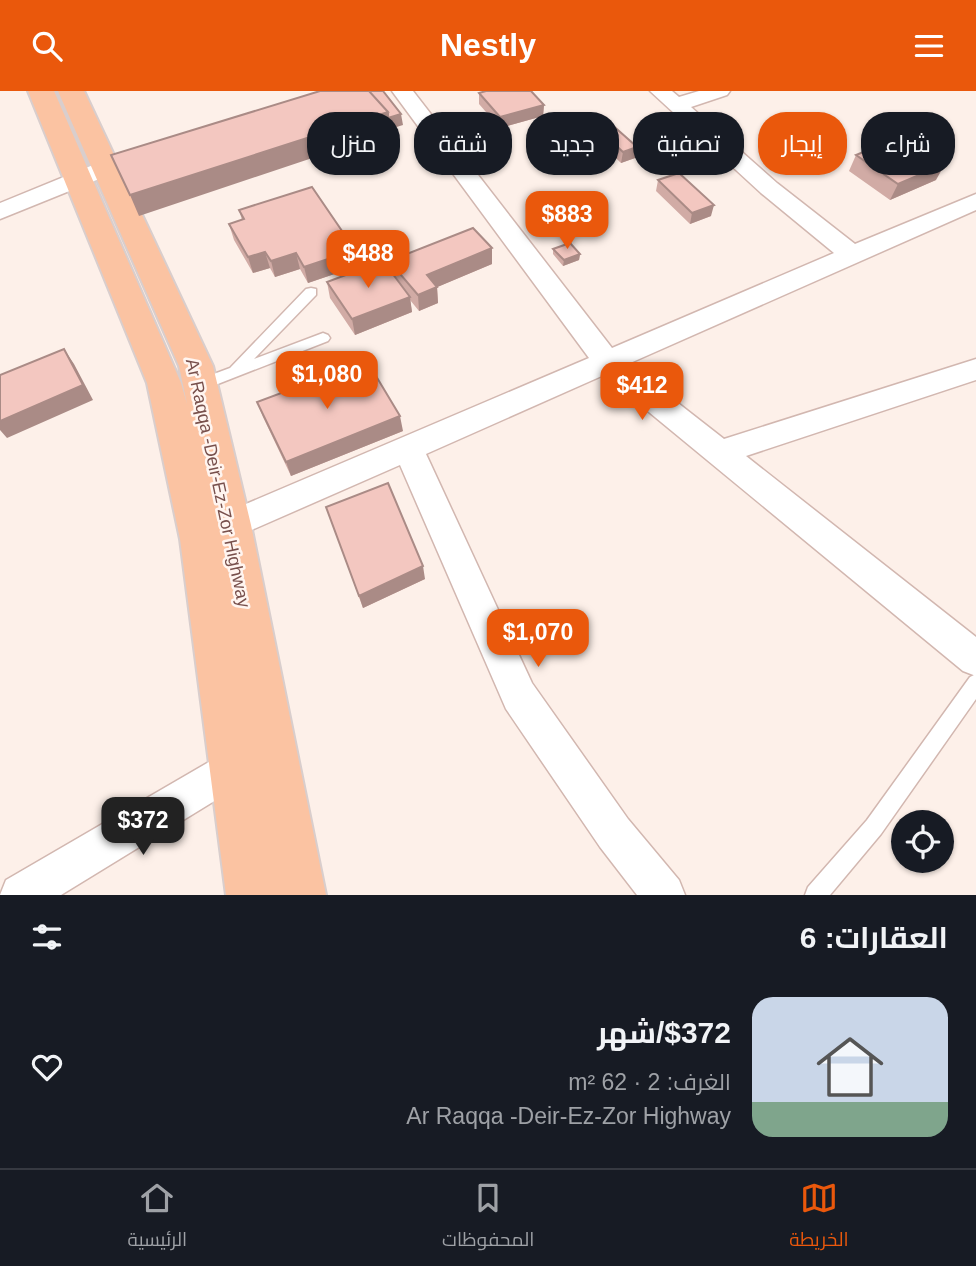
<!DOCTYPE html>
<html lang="ar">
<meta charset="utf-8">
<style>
:root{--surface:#171b24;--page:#242831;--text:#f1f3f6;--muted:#9ea1a6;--line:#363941;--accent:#ea580c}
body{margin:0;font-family:Arial,Cairo,sans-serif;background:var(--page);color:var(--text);direction:rtl;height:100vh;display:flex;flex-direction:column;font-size:26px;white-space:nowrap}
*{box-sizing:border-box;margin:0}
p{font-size:23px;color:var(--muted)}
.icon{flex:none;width:38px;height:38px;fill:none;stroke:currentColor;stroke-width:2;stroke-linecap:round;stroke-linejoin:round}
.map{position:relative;height:804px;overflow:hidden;direction:ltr}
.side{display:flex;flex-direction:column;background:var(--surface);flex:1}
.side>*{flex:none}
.guide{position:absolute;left:21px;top:21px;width:934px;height:63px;direction:rtl;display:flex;gap:14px}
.buttons{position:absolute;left:891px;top:719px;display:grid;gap:14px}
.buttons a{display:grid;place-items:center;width:63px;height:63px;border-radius:50%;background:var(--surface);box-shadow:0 2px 5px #0004;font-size:35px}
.price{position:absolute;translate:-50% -60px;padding:0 16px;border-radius:14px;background:var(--accent);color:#fff;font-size:23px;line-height:46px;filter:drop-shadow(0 2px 4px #0008)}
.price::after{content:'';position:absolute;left:50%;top:42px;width:21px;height:16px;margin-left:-10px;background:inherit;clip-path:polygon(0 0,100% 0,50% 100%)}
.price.current{background:#222;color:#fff}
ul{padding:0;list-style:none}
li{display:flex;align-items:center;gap:21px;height:175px;padding:0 28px}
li+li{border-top:2px solid var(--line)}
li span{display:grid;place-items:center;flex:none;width:196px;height:140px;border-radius:21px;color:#555}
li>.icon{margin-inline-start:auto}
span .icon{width:84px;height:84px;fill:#fffc;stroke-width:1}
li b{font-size:30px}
h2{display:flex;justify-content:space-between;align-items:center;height:84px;padding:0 28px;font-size:30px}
.chip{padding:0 24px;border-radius:28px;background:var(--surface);box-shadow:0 2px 5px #0004;font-size:24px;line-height:63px}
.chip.current{background:var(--accent);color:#fff}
header{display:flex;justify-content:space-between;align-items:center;height:91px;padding:0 28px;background:var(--accent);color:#fff;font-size:32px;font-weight:600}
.menu{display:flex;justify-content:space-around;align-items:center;height:98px;border-top:2px solid var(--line);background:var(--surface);font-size:19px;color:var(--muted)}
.menu a{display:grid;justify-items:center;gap:4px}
.menu .current{color:var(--accent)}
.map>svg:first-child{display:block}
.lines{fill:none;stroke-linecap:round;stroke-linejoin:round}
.lane-casing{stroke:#d2b7b0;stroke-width:3}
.street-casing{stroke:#d2b7b0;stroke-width:3}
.primary-casing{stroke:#d9cecd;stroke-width:4}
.lane{fill:#fff;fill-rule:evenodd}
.street{fill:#fff;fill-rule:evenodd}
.primary{fill:#fbc3a2;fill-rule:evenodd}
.wall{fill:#d1aba5}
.shaded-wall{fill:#aa8b86}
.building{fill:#f3c7c0;stroke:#aa8b86;stroke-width:2}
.labels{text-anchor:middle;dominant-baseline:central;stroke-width:5;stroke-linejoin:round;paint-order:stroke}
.street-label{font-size:18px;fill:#78504c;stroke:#fff5f0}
</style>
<header><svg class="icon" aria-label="menu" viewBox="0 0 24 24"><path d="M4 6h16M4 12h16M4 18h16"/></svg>Nestly<svg class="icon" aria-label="search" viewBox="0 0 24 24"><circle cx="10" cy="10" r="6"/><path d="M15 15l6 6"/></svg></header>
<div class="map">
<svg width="976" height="804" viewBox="0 0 976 804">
<rect width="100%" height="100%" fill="#fdf0e9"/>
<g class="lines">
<g class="lane-casing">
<path id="lane" d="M311 197 316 198V204L254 268 323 242 328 244 330 247 328 250 205 298H195L193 294 195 290 230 277 306 198Z
M976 583V608L881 743 830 804H805L808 796 867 729 970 586Z"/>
</g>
<g class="street-casing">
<path id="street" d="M392 0H413L612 257 834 162 761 102 650 0H672L679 6 699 0H730L727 4 691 16 777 92 855 153 976 103V119L628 273 724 348 976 268V289L746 365 976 546V585L963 580 604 284 426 363 532 592 628 728 679 789 685 804H637L600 756 506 618 400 374 231 448 220 444 215 434 220 424 589 267Z
M135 62 143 64 146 69 143 74 114 82 0 128V112L98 72Z
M233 657 247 662 252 676 247 690 61 804H0L6 789Z"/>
</g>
<g class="primary-casing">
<path id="primary" d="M28 0H54L181 292 187 313 179 275 58 0H84L213 275 251 434 326 804H226L180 448 147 292Z"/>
</g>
<use href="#lane" class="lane"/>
<use href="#street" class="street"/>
<use href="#primary" class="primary"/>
</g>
<path class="wall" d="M479 2 544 14 543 25 500 37 479 13Z
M596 36 635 67 621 72 595 47Z
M856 64 936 89 890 109 849 80Z
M658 89 711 125 690 133 656 100Z
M239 119 355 159 358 175 308 192 300 178 275 186 270 177 253 182 234 149 229 133 242 129Z
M492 157V173L437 196 438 212 419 220 410 209 412 221 355 244 330 207 327 191 390 180 389 170Z
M553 158 580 163 579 169 563 175 553 163Z
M257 311 403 340 291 385 263 326Z
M326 416 425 488 363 517Z"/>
<path class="shaded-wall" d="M544 14 543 25 500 37V26Z
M388 21 401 23 403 34 390 38V41L139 125 130 104Z
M637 56 635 67 621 72 623 61Z
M945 73 936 89 890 109 898 93Z
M714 114 711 125 690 133 692 122Z
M492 157V173L428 200 427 184Z
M355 159 358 175 308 192 304 176Z
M265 161 270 177 253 182 248 166Z
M296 162 300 178 275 186 271 170Z
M580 163 579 169 563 175 564 169Z
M437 196 438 212 419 220 418 204Z
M410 206 412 221 355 244 352 228Z
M64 258 74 273 93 309 7 347 0 339V330Z
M400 325 403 340 291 385 286 371Z
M423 475 425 488 363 517 359 505Z"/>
<path class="building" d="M320 0H369L388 21 130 104 111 64Z
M369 0H383L401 23 388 27V21Z
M486 0H531L544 14 500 26 479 2Z
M610 32 637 56 623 61 596 36Z
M903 45 945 73 898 93 856 64Z
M679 82 714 114 692 122 658 89Z
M312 96 355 159 304 176 296 162 271 170 265 161 248 166 229 133 244 128 239 119Z
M473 137 492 157 427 184 437 196 418 204 389 170Z
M570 152 580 163 564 169 553 158Z
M383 170 410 206 352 228 327 191Z
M64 258 83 294 0 330V284Z
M367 270 400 325 286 371 257 311Z
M388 392 423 475 359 505 326 416Z"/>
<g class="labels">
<g class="street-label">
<text transform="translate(218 392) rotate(78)">Ar Raqqa -Deir-Ez-Zor Highway</text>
</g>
</g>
</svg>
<div class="buttons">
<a><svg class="icon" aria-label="locate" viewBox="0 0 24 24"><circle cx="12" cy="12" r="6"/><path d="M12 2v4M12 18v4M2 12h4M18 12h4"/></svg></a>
</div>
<b class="price" style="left:567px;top:160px">$883</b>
<b class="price" style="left:368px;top:199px">$488</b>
<b class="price" style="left:327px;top:320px">$1,080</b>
<b class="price" style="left:642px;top:331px">$412</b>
<b class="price" style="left:538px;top:578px">$1,070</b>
<b class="price current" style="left:143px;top:766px">$372</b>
<div class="guide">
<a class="chip">شراء</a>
<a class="chip current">إيجار</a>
<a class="chip">تصفية</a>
<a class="chip">جديد</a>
<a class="chip">شقة</a>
<a class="chip">منزل</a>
</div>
</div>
<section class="side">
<h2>العقارات: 6<svg class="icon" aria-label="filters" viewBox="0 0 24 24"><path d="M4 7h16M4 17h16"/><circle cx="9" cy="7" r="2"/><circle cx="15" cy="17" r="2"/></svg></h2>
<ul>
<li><span style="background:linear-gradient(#c9d6e8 75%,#7fa58c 0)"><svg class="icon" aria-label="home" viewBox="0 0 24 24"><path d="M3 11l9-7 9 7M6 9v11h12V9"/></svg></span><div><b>$372/شهر</b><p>الغرف: 2 · 62 m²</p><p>Ar Raqqa -Deir-Ez-Zor Highway</p></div><svg class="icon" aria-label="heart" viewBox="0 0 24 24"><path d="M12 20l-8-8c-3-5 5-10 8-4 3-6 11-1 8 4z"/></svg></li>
</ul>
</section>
<nav class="menu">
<a class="current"><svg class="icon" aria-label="map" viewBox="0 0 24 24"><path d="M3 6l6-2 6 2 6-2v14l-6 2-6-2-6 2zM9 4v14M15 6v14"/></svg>الخريطة</a>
<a><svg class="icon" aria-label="saved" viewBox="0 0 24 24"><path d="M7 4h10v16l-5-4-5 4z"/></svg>المحفوظات</a>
<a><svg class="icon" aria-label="home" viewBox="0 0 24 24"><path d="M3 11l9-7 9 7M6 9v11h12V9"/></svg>الرئيسية</a>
</nav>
